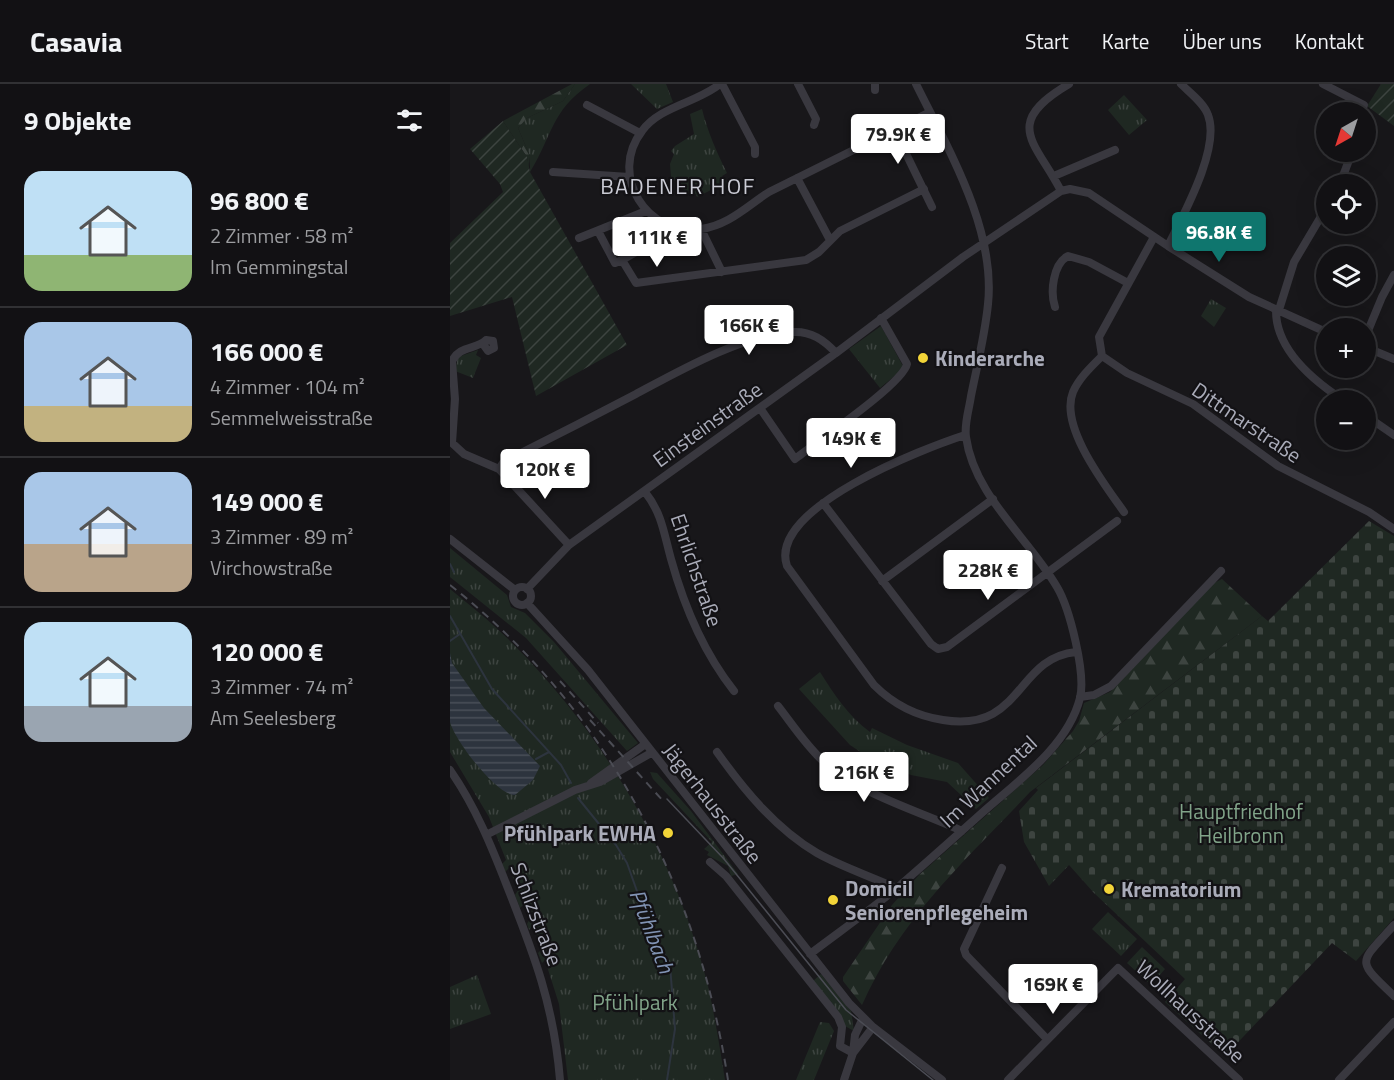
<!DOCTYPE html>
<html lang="de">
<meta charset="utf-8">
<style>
:root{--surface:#121114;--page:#1f1f22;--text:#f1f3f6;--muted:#9c9da0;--line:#313134;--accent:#0f766e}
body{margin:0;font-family:"Titillium Web",sans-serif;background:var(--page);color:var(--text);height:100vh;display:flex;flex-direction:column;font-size:22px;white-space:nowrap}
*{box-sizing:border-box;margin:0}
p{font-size:20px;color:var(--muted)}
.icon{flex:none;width:33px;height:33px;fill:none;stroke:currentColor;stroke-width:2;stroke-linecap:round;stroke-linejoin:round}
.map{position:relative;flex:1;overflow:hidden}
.details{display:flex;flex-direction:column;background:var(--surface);width:450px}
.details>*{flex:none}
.needle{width:39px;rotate:219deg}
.controls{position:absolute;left:866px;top:18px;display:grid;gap:12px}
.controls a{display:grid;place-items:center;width:60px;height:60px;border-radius:50%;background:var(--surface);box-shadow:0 6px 24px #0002,0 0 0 2px var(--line);font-size:30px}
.price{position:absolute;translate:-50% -51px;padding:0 14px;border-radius:6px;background:#fff;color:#222;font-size:20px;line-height:39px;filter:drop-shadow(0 2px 3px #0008)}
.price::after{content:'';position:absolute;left:50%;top:36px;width:18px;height:14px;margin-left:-9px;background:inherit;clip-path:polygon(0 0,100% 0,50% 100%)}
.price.active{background:var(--accent);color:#fff}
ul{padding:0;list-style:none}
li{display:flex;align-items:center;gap:18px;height:150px;padding:0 24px}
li+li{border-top:2px solid var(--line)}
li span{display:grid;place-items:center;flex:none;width:168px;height:120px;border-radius:18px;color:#555}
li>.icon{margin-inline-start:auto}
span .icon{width:72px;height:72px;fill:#fffc;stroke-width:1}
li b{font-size:26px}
h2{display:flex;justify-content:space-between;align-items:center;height:72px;padding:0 24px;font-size:26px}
header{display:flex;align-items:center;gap:36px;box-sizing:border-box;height:84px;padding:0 30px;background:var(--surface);border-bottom:2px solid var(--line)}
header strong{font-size:28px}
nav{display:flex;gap:33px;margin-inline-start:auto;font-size:21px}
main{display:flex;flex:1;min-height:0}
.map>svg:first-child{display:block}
.grass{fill:url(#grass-tufts)}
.forest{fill:url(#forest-firs)}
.cemetery{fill:url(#cemetery-stones)}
.garden{fill:url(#garden-furrows)}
.water{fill:url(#water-rules)}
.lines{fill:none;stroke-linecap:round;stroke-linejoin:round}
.stream{stroke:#2d343e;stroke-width:2}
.minor{stroke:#39383f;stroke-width:8}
.tram{stroke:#4b4c54;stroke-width:1.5}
.rail{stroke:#4b4c54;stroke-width:2;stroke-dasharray:8 6;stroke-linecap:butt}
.poi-dot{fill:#f2d438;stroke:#131215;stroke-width:2}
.labels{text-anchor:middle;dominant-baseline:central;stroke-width:4.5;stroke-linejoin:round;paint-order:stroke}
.poi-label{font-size:21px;font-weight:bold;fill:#aaacb9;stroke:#131215;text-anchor:start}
.street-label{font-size:21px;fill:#aaacb9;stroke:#131215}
.park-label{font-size:21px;fill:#81a489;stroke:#131215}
.neighbourhood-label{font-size:22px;letter-spacing:1.5px;fill:#cbccd5;stroke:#131215}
.water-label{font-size:22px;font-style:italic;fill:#8193b4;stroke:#131215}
</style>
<header>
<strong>Casavia</strong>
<nav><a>Start</a><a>Karte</a><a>Über uns</a><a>Kontakt</a></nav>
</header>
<main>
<section class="details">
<h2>9 Objekte<svg class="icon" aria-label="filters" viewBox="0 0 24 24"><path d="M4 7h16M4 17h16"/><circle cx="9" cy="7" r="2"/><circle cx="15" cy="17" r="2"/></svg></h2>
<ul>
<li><span style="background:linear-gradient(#bfe0f5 70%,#8fb573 0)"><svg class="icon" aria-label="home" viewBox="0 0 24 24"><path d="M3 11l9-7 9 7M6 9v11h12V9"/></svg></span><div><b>96 800 €</b><p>2 Zimmer · 58 m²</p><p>Im Gemmingstal</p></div></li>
<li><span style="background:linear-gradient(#a9c7e8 70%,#c2b280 0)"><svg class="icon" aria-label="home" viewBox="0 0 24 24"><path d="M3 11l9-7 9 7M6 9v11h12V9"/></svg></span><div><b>166 000 €</b><p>4 Zimmer · 104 m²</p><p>Semmelweisstraße</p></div></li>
<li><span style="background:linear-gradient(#a9c7e8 60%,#b9a48a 0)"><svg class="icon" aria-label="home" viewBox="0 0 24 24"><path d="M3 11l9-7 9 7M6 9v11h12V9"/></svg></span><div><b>149 000 €</b><p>3 Zimmer · 89 m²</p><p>Virchowstraße</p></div></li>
<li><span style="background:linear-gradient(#bfe0f5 70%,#9aa5b1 0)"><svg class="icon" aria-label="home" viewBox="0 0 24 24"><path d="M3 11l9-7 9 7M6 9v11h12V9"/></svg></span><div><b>120 000 €</b><p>3 Zimmer · 74 m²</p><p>Am Seelesberg</p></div></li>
</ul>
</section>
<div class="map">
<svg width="944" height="996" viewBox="0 0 944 996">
<defs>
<pattern id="grass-tufts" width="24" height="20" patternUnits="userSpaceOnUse" patternTransform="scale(1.5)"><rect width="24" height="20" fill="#1f2822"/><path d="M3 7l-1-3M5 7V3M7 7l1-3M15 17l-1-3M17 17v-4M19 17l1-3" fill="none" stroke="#3d4440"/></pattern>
<pattern id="forest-firs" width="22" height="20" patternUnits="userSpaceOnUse" patternTransform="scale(1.5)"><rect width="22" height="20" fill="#1f2822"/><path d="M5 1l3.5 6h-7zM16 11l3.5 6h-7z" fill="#3d4440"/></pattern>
<pattern id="cemetery-stones" width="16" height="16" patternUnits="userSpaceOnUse" patternTransform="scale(1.5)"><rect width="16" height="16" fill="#1f2822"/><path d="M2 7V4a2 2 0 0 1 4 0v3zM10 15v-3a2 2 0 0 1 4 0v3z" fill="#3d4440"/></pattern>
<pattern id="garden-furrows" width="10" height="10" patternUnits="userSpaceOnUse" patternTransform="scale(1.5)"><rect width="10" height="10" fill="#1f2822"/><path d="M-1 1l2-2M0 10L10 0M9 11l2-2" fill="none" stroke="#3d4440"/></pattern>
<pattern id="water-rules" width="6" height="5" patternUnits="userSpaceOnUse" patternTransform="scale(1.5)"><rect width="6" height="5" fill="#2d343e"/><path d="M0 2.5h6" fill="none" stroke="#494f58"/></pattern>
</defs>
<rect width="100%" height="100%" fill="#18171a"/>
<path class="grass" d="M125 0H140C100 28 103 51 80 88V72L68 44 77 34 113 17Z
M181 0H216L223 18 207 25Z
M674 11 697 36 679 51 658 26Z
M252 25C257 46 267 69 277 89L272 92 280 101 273 107 269 102 247 113 246 110 233 109 234 106 221 93 220 80 224 70 221 67 225 62 244 50 240 30Z
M761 215 776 224 764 243 751 232Z
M431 242 454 284 430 304 399 265Z
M28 266 26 271 31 274 23 294 5 287 8 273Z
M0 464 57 511 61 523 75 529 104 558 188 659 177 667 76 554 0 493Z
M0 505C22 523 45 541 65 562 156 653 227 777 258 902 265 933 270 965 275 996H118L109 920 95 876 92 879 88 869 92 865 83 841 79 846 77 840 80 834 74 820 70 824 65 811 68 806 59 784 55 788 52 780 56 776 39 733 0 668Z
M370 588C384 610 398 632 420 648L422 644 457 661 508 679 539 714 526 725 497 698 461 691 424 677 400 661 349 605Z
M200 688 207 689 241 727 288 790 281 792 278 782 257 771 259 768 254 765 262 758 203 695Z
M658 828 687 855 671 872 642 845Z
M692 863 715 885 701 901 677 879Z
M371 890 401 927 404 947 395 942 391 932 363 897Z
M27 891 41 930 0 945V903Z
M370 938 379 939 384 947 364 996H346Z"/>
<path class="forest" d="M122 0H125L113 17 77 34 68 44 80 72 79 83 77 73 53 37Z
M772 495 812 532 580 708C516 776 451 833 412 921L393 897V893L442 821 469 791 593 681 623 647 629 637 634 619 660 608 764 499Z"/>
<path class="cemetery" d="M919 437 944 452V834L906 877 882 859 775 972 715 918 735 895 644 809 619 781 599 802 574 758 569 727 588 706 586 704 812 532 818 537Z"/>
<path class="garden" d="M931 0H944V42L917 22Z
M53 37 77 73 80 88 177 261 86 312 62 213 0 232V159L53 108 50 100 20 65Z"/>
<path class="water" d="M0 569 2 579 34 624 90 682 83 696 65 711C47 712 4 655 0 638 0 619 0 589 0 569Z"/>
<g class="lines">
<path class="stream" d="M0 480 4 488
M0 532 42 605 111 681 121 699
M0 557 10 550
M86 675 99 668
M128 714 166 761 177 779 198 838 220 881 225 945 217 996"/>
<path class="minor" d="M270 0C247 19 210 22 192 47 158 91 197 153 251 145 279 141 297 122 319 108L480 28
M272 0 305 63V70
M348 0 366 35 364 41
M873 0 914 21 912 28
M425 6V0
M137 21 190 49
M444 45 482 123
M103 88 179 93
M604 92 665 66
M347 94 380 156
M890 100 902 68
M611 107C586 58 551 40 619 0
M251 145 272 188
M148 147 165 179 172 176 186 199 356 176 369 168 390 147 474 105
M704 153 649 253 652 272 677 289 743 320 828 382 919 428 944 445
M129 154 196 127
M718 162C732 133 771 64 758 31 754 19 740 9 731 0
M172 176 209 155
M605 223C600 208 603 180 618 172L639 178 678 199
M826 227C826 266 864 297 893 316
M828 229 844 178 876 124
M915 254 932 213 944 191
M33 260 38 267 44 264 43 257 36 256C26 266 10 261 2 277L5 315 2 359 14 370 49 385 119 461
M915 263 944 275
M652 272C642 282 629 294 623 308 609 342 655 401 674 428
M310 324 345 375C365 359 453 300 457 280L431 234
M915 331 944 351
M515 351C475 364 317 424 337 482L424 601C443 620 466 632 493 636 573 649 565 574 626 568
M49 385 53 379 67 371C107 351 146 331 186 310 227 288 296 249 343 248 361 247 374 256 386 269
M195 408C212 429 214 450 221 475 234 522 254 569 284 607
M373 419 481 560 488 565 497 563 667 437
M0 455 65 506
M432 497 543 415
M63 512a9 9 0 1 1 18 0a9 9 0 1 1-18 0Z
M77 505 119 461 386 269 513 173 611 107 620 105 639 109 718 162 799 213 876 248
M77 519 138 586 399 919 423 943 492 996
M630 613 644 611 661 602 771 487
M328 622C342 640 355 660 372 676 412 712 465 725 512 747
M267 668C294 706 326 745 367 769 392 783 420 792 446 804
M0 686C25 722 41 761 57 802 84 870 104 922 110 996
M141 699 194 661
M36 751 125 706 150 698 201 669
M260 778 276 792 388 933 392 943 390 962 403 969
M552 784 514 865 516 871 597 955
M944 841C909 880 905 875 944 912
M360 870C389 848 419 827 447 804 476 779 505 753 533 728 568 697 618 662 630 614 636 590 620 525 607 503 579 454 524 412 516 353 514 340 519 326 521 312 527 282 535 251 538 220 546 145 498 65 466 0
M403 969 405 951 413 934
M394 996 403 969 423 943
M558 996 668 884 789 996
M889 996 944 938"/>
<path class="tram" d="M217 715 274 775 396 926 483 996"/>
<path class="rail" d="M0 501C157 624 248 802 278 996
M110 597 148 639
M140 636 214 718"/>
</g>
<g class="poi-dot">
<circle cx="473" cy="274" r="6"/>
<circle cx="218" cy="749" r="6"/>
<circle cx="659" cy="805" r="6"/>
<circle cx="383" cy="816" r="6"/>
</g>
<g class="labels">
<g class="poi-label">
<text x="485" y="274">Kinderarche</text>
<text x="206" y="749" text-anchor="end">Pfühlpark EWHA</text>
<text x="395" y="804">Domicil<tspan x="395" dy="24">Seniorenpflegeheim</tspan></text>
<text x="671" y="805">Krematorium</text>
</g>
<g class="street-label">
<text transform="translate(797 338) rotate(34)">Dittmarstraße</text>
<text transform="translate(257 340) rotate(-36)">Einsteinstraße</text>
<text transform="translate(247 486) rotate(71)">Ehrlichstraße</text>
<text transform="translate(538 697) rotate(-43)">Im Wannental</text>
<text transform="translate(263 719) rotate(52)">Jägerhausstraße</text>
<text transform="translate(87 830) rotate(69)">Schlizstraße</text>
<text transform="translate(741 927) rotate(43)">Wollhausstraße</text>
</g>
<g class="park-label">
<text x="791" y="727">Hauptfriedhof<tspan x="791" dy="24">Heilbronn</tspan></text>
<text x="185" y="918">Pfühlpark</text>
</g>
<g class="neighbourhood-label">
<text x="228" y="102">BADENER HOF</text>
</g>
<g class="water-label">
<text transform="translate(202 847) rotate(69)">Pfühlbach</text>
</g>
</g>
</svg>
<div class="controls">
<a><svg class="needle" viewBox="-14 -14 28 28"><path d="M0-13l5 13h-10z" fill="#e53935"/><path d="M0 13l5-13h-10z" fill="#9c9da0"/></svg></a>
<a><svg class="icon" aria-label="locate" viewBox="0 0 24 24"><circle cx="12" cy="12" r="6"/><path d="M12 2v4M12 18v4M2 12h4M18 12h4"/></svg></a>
<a><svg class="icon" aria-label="layers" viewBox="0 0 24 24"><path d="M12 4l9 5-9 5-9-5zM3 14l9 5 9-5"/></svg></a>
<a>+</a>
<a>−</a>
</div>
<b class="price" style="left:448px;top:81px">79.9K €</b>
<b class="price active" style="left:769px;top:179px">96.8K €</b>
<b class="price" style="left:207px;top:184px">111K €</b>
<b class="price" style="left:299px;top:272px">166K €</b>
<b class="price" style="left:401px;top:385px">149K €</b>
<b class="price" style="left:95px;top:416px">120K €</b>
<b class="price" style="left:538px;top:517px">228K €</b>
<b class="price" style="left:414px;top:719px">216K €</b>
<b class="price" style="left:603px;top:931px">169K €</b>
</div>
</main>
